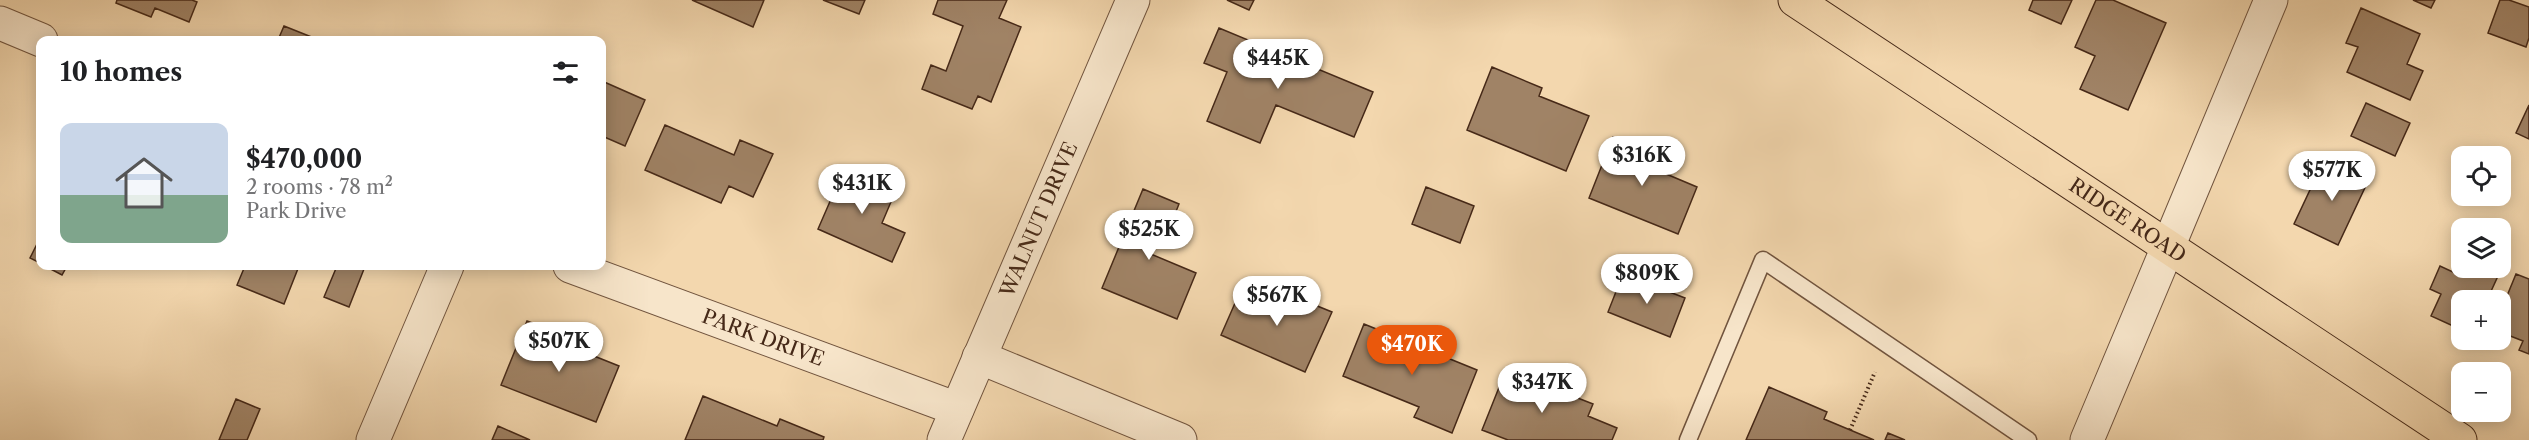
<!DOCTYPE html>
<meta charset="utf-8">
<style>
:root{--surface:#fff;--page:#f2f2f2;--text:#202124;--muted:#757577;--accent:#ea580c}
body{margin:0;font-family:"Libre Caslon Text",serif;background:var(--page);color:var(--text);height:100vh;display:flex;flex-direction:column;font-size:22px;white-space:nowrap}
*{box-sizing:border-box;margin:0}
p{font-size:20px;color:var(--muted)}
.icon{flex:none;width:33px;height:33px;fill:none;stroke:currentColor;stroke-width:2;stroke-linecap:round;stroke-linejoin:round}
.map{position:relative;flex:1;overflow:hidden}
.drawer{position:absolute;left:36px;top:36px;width:570px;height:234px;display:flex;flex-direction:column;background:var(--surface);border-radius:12px;box-shadow:0 3px 15px #0003}
.drawer>*{flex:none}
.tools{position:absolute;left:2451px;top:146px;display:grid;gap:12px}
.tools a{display:grid;place-items:center;width:60px;height:60px;border-radius:12px;background:var(--surface);box-shadow:0 3px 15px #0003;font-size:30px}
.price{position:absolute;translate:-50% -51px;padding:0 14px;border-radius:21px;background:#fff;color:#222;font-size:20px;line-height:39px;filter:drop-shadow(0 2px 3px #0008)}
.price::after{content:'';position:absolute;left:50%;top:36px;width:18px;height:14px;margin-left:-9px;background:inherit;clip-path:polygon(0 0,100% 0,50% 100%)}
.price.on{background:var(--accent);color:#fff}
ul{padding:0;list-style:none}
li{display:flex;align-items:center;gap:18px;height:150px;padding:0 24px}
li span{display:grid;place-items:center;flex:none;width:168px;height:120px;border-radius:12px;color:#555}
li>.icon{margin-inline-start:auto}
span .icon{width:72px;height:72px;fill:#fffc;stroke-width:1}
li b{font-size:26px}
h2{display:flex;justify-content:space-between;align-items:center;height:72px;padding:0 24px;font-size:26px}
.map>svg:first-child{display:block}
.building{fill:#a08366;stroke:#462918;stroke-width:1.5}
.lines{fill:none;stroke-linecap:round;stroke-linejoin:round}
.service-casing{stroke:#71543e;stroke-width:19}
.minor-casing{stroke:#71543e;stroke-width:35}
.tertiary-casing{stroke:#71543e;stroke-width:35}
.primary-casing{stroke:#462918;stroke-width:35}
.path{stroke:#462918;stroke-width:4;stroke-dasharray:1.5 3;stroke-linecap:butt}
.service{stroke:#f7e5ca;stroke-width:16}
.minor{stroke:#f7e5ca;stroke-width:33}
.tertiary{stroke:#f7e5ca;stroke-width:33}
.primary{stroke:#f3d7ae;stroke-width:33}
.labels{text-anchor:middle;dominant-baseline:central;stroke-width:6;stroke-linejoin:round;paint-order:stroke}
.street-label{font-size:20px;fill:#462918;stroke:#f7e5ca}
</style>
<div class="map">
<svg width="2529" height="440" viewBox="0 0 2529 440">
<rect width="100%" height="100%" fill="#f3d7ae"/>
<filter id="stains"><feTurbulence type="fractalNoise" baseFrequency=".00333" numOctaves="4"/><feColorMatrix values="0 0 0 0 .2 0 0 0 0 .09 0 0 0 0 .02 0 0 0 .5 -.17"/></filter>
<radialGradient id="worn" r=".72"><stop offset=".6" stop-color="#630" stop-opacity="0"/><stop offset="1" stop-color="#630" stop-opacity=".3"/></radialGradient>
<path class="building" d="M117 0H192L197 2 189 22 155 8 151 17 116 3Z
M692 0H764L753 27Z
M823 0H865L859 14Z
M938 0H1007L999 18 1021 27 991 102 978 96 972 109 922 89 931 65 946 71 963 26 933 14Z
M1227 0H1254L1249 10Z
M2033 0H2072L2061 24 2029 10Z
M2096 0H2113L2166 23 2128 110 2080 89 2095 56 2075 47Z
M2413 0H2435L2431 8Z
M2500 0H2509L2529 7V38L2526 47 2488 33Z
M2361 8 2420 34 2407 64 2423 71 2410 100 2347 72 2358 47 2346 43Z
M284 26 319 40H278Z
M1219 28 1373 92 1354 137 1276 105 1260 143 1207 121 1227 72 1204 63Z
M1492 67 1542 88 1539 96 1589 116 1566 171 1467 130Z
M602 81 645 100 625 146 602 136Z
M2366 103 2410 123 2395 156 2351 136Z
M2529 105V139L2516 133Z
M665 125 734 155 740 140 773 154 753 197 729 186 721 203 645 170Z
M1613 137 1658 154 1652 168 1697 187 1678 234 1589 198Z
M2325 158 2369 179 2338 245 2294 224Z
M845 167 896 190 882 223 905 233 892 262 818 229Z
M1426 187 1474 206 1460 243 1412 224Z
M1143 189 1179 204 1167 234 1156 229 1146 252 1196 273 1177 319 1102 288Z
M40 238V263L30 258Z
M2462 259V267L2503 265 2487 300H2462V330L2431 316 2441 294 2430 289 2440 266 2455 273Z
M45 266H67L62 275Z
M245 266H299L284 304 237 285Z
M337 266H356L364 269 349 307 324 297Z
M1623 274 1685 298 1670 337 1608 312Z
M2516 274 2529 279V354L2519 350 2523 341 2500 332V313Z
M1243 285 1295 307 1300 299 1332 312 1305 372 1221 335Z
M527 321 562 334 559 342 619 366 596 422 501 385Z
M1364 324 1477 370 1452 433 1414 417 1419 407 1343 376Z
M1506 370 1593 404 1588 416 1617 428 1612 440H1508L1482 430Z
M1769 387 1827 412 1824 419 1874 440H1746Z
M703 396 777 426 780 419 824 437 823 440H685Z
M236 399 260 409 247 440H219Z
M498 426 530 440H492Z
M1888 433 1905 440H1885Z"/>
<g class="lines">
<g class="service-casing">
<path id="service" d="M1688 440 1763 260 2028 440"/>
</g>
<g class="minor-casing">
<g id="minor">
<path d="M0 23 41 40"/>
<path d="M2168 247 2271 0"/>
<path id="s1" d="M570 266 957 409"/>
<path d="M979 357 1180 440"/>
<path d="M373 440 447 266"/>
<path id="s2" d="M944 440 1133 0"/>
</g>
</g>
<g class="tertiary-casing">
<path id="tertiary" d="M2087 440 2168 247"/>
</g>
<g class="primary-casing">
<g id="primary">
<path id="s3" d="M1795 0 2460 440"/>
</g>
</g>
<path class="path" d="M1850 430 1875 372"/>
<use href="#service" class="service"/>
<use href="#minor" class="minor"/>
<use href="#tertiary" class="tertiary"/>
<use href="#primary" class="primary"/>
</g>
<g class="labels">
<g class="street-label">
<text stroke="none"><textPath href="#s2" startOffset="240">WALNUT DRIVE</textPath></text>
<text stroke="none"><textPath href="#s3" startOffset="399">RIDGE ROAD</textPath></text>
<text stroke="none"><textPath href="#s1" startOffset="206">PARK DRIVE</textPath></text>
</g>
</g>
<rect width="100%" height="100%" filter="url(#stains)"/>
<rect width="100%" height="100%" fill="url(#worn)"/>
</svg>
<div class="tools">
<a><svg class="icon" aria-label="locate" viewBox="0 0 24 24"><circle cx="12" cy="12" r="6"/><path d="M12 2v4M12 18v4M2 12h4M18 12h4"/></svg></a>
<a><svg class="icon" aria-label="layers" viewBox="0 0 24 24"><path d="M12 4l9 5-9 5-9-5zM3 14l9 5 9-5"/></svg></a>
<a>+</a>
<a>−</a>
</div>
<b class="price" style="left:1278px;top:90px">$445K</b>
<b class="price" style="left:1642px;top:187px">$316K</b>
<b class="price" style="left:2332px;top:202px">$577K</b>
<b class="price" style="left:862px;top:215px">$431K</b>
<b class="price" style="left:1149px;top:261px">$525K</b>
<b class="price" style="left:1647px;top:305px">$809K</b>
<b class="price" style="left:1277px;top:327px">$567K</b>
<b class="price" style="left:559px;top:373px">$507K</b>
<b class="price on" style="left:1412px;top:376px">$470K</b>
<b class="price" style="left:1542px;top:414px">$347K</b>
<section class="drawer">
<h2>10 homes<svg class="icon" aria-label="filters" viewBox="0 0 24 24"><path d="M4 7h16M4 17h16"/><circle cx="9" cy="7" r="2"/><circle cx="15" cy="17" r="2"/></svg></h2>
<ul>
<li><span style="background:linear-gradient(#c9d6e8 60%,#7fa58c 0)"><svg class="icon" aria-label="home" viewBox="0 0 24 24"><path d="M3 11l9-7 9 7M6 9v11h12V9"/></svg></span><div><b>$470,000</b><p>2 rooms · 78 m²</p><p>Park Drive</p></div></li>
</ul>
</section>
</div>
